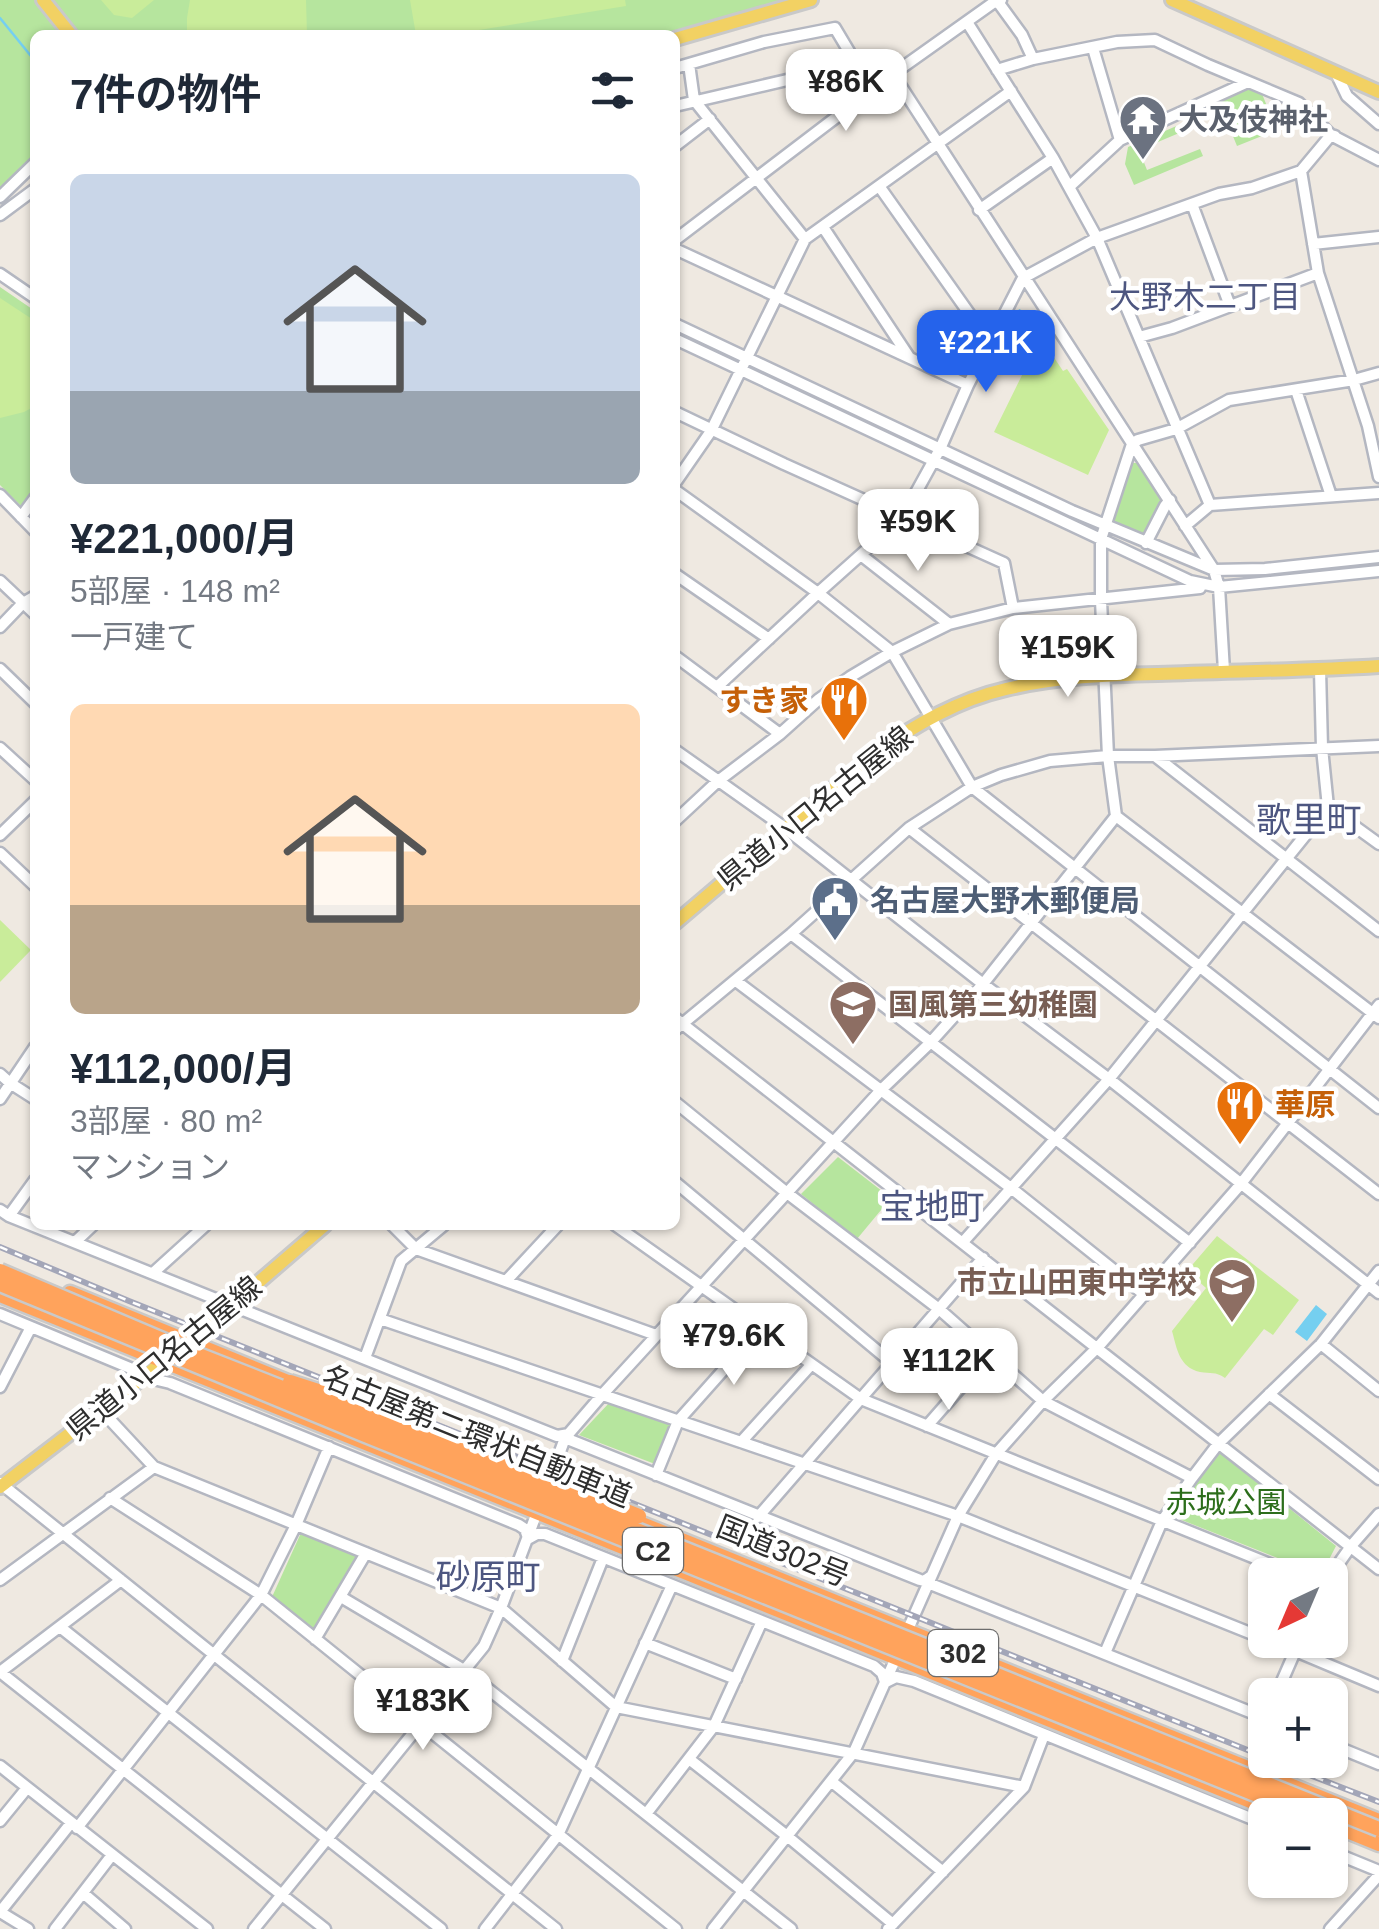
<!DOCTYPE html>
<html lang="ja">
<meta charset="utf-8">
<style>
:root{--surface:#fff;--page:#f6f6f7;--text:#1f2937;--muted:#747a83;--accent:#2563eb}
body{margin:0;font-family:Helvetica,"Noto Sans JP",sans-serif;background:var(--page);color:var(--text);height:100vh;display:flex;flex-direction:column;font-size:38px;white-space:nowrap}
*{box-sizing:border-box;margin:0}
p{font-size:32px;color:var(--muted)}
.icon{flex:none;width:55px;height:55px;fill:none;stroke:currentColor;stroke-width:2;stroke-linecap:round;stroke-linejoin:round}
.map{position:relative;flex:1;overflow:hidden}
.details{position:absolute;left:30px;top:30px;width:650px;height:1200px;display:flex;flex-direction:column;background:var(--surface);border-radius:15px;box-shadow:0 2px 8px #0004}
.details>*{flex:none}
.needle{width:65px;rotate:224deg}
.buttons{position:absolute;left:1248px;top:1558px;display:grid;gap:20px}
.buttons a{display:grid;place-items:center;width:100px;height:100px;border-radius:15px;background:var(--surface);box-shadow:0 2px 8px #0004;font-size:50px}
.price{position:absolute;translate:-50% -85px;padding:0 22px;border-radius:20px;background:#fff;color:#222;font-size:32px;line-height:65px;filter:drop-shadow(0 2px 5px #0008)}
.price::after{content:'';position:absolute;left:50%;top:60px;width:30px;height:22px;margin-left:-15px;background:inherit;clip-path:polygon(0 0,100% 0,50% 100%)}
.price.on{background:var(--accent);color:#fff}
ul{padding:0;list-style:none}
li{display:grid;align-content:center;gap:20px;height:530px;padding:0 40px}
li span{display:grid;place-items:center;height:310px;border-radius:15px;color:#555}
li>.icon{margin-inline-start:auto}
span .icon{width:180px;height:180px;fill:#fffc;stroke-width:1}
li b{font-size:42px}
h2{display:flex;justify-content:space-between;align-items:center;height:120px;padding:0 40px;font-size:42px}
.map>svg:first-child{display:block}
.green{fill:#b6e59e}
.pitch{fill:#c9ec9a}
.water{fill:#75cff0}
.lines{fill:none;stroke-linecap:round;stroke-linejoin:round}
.stream{stroke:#75cff0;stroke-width:2.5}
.minor-casing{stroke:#b4b7c1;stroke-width:15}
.major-casing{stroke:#c9c9c9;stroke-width:18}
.highway-casing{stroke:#c9c9c9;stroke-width:19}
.minor{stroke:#fff;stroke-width:10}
.major{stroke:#f2d163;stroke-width:12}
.highway{stroke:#ffa35c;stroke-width:14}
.rail-casing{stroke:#a3a6b8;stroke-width:6}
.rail{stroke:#fff;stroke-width:2.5;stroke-dasharray:8;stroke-linecap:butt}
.highway-bridge-casing{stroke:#c9c9c9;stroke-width:19;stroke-linecap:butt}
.highway-bridge{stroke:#ffa35c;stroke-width:14}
.labels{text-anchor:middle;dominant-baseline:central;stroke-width:9;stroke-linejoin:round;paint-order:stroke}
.shield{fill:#fff;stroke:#6d6d6d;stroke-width:2.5}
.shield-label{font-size:28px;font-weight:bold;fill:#2e2e2e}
.worship-label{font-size:30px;font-weight:bold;fill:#5b616d;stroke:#fff;text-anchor:start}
.food-label{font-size:30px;font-weight:bold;fill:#c56008;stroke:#fff;text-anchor:end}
.street-label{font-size:30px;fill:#2e2e2e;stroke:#fff}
.service-label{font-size:30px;font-weight:bold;fill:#4e5e75;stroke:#fff;text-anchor:start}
.education-label{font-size:30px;font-weight:bold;fill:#785e54;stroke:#fff;text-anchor:start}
.park-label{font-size:30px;fill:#2c6e1b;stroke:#fff}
.neighbourhood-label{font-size:32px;fill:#4d5680;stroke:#fff}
.quarter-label{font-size:35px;fill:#4d5680;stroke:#fff}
</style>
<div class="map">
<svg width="1379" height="1929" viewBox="0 0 1379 1929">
<rect width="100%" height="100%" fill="#efe9e1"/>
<path class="green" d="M0 0H787L675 35H35V158L0 188Z
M1250 87 1262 94 1277 130 1237 146 1218 100Z
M1188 121 1191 128 1139 150 1147 170 1200 149 1203 156 1134 185 1125 164 1128 147Z
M0 287 35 311V486L22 507 0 485Z
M1034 334 1044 335 1051 351 1049 354 1037 356 1035 361 1031 360 1026 353 1030 348 1028 339Z
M1130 463H1137L1162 501 1145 539 1108 524Z
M838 1157 891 1198 857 1239 801 1194Z
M610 1402 673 1425 655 1464 579 1435Z
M1218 1451 1336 1546 1321 1575 1174 1517Z
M304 1534 358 1556 359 1560 318 1628 309 1629 272 1597 300 1535Z"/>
<path class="pitch" d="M101 0H154L132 18 114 15Z
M190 0H306L307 35H187V18Z
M410 0H625L626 6 448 35H416Z
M0 298 35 321V406L24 412 0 418Z
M1053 356 1063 371 1067 369 1109 430 1088 475 994 432 1027 365Z
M0 920 31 950 0 982Z
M1217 1236 1299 1300 1273 1335 1264 1329 1225 1378C1215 1371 1211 1374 1200 1372 1179 1367 1177 1349 1172 1331L1206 1288 1187 1271Z"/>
<path class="water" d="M1019 309 1033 315 1017 347 1004 341Z
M1316 1305 1327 1314 1307 1341 1295 1332Z"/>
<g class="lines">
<path class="stream" d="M0 18 35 61"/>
<g class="minor-casing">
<path id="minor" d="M998 2 1022 35 1033 59
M967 22 1053 158 1097 238 1210 505
M1093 48 1120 140
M689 64 694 100 805 239
M675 68 764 42 835 28 872 90
M997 70 1033 59 1117 42 1155 40 1208 65 1299 103 1331 135 1379 160
M893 74 1214 570 1219 587 1224 671
M1337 75 1347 96 1379 124
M675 106 856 64
M1335 136 1331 135 1301 171 1318 273 1368 426 1379 477
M675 146 710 119
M879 186 990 343
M1069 187 1120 140 1248 82
M0 197 35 163
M1192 204 1230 306
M979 210 1053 158
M0 215 35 189
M823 227 909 357
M675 240 893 74 993 3 1001 0
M1313 244 1379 237
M675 249 968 385
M0 274 35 298
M675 324 1072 511 1214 570 1265 569 1379 557
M1139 337 1172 328 1318 273
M675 339 1190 581 1219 587 1379 571
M1296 390 1331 496
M675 412 784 464 1004 563 1013 608
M675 483 711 431 805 239 1011 91
M675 490 818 593 892 652 972 787 1379 1108
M0 495 35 531
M21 517 35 498
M1185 526 1210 505 1379 493
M1146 543 1165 506 1170 500
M861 555 949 624
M675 574 769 639
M0 581 35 614
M0 627 23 603 35 596
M675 656 780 734
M0 669 35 703
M1320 670 1322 748 1328 807 1379 844
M718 686 818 593 902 518 940 449 968 385 1023 278 1097 238 1219 194 1252 188 1301 171
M0 748 35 780
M675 750 785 828 983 984 1109 1079 1379 1293
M1155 756 1379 931
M1116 816 1379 1018
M675 821 718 781 780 734 819 699 850 677 892 652 949 624 1013 608 1200 588
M909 828 1379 1194
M0 835 35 801
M0 853 35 886
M791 934 1190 1243
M736 981 1011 1188 1145 1295
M675 1018 1379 1569
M675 1030 791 934 909 828 972 787 1001 775 1050 761 1108 756H1155L1379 746
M0 1074 10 1083 35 1099
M0 1099 35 1047
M675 1102 787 1193 939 1309 1043 1401 1192 1478
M675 1182 892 1363
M0 1210 9 1216 557 1436 569 1434
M9 1216 35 1180
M392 1225 416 1249 656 1335
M615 1225 861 1399 1297 1575
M75 1242 93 1225
M963 1242 1109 1079 1328 807
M153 1273 206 1225
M506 1281 558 1225
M0 1314 130 1368 135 1373 136 1384
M380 1319 958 1516 1265 1639
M1321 1344 1379 1391
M365 1358 401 1261 444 1225
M145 1377 170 1383 519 1525 525 1529 528 1538
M0 1387 31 1327
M1269 1394 1379 1479
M101 1410 154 1467 501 1608 616 1707 1024 1787
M927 1426 990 1354
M565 1438 920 1580 924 1581 931 1576
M741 1442 811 1365
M656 1475 678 1421 760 1329
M0 1483 556 1929
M547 1487 565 1438 602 1395 882 1089 930 1043 983 984 1116 816 1108 756 1101 600V539L1132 444 1138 440 1176 429 1229 400 1354 380 1379 373
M110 1498 261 1595 676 1929
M758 1517 983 1258
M528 1539 537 1534H545L874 1666 882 1673 885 1682
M1330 1576 1351 1546 1379 1514
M0 1580 154 1467
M928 1583 1265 1718
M341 1597 464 1670 791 1929
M60 1627 441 1929
M905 1636 958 1516 996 1454 1043 1401 1098 1347 1240 1185 1379 1005
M315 1639 366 1553
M1269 1640 1379 1686
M645 1643 736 1679
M1105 1653 1162 1521 1192 1478 1218 1444 1321 1344 1379 1271
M562 1661 603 1558
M0 1672 325 1929
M0 1672 121 1580
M886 1682 896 1677 914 1681 1265 1824
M1276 1695 1300 1640
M1330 1744 1379 1764
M689 1759 787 1836 893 1924
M0 1766 207 1929
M831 1781 943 1872
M646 1814 714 1726 762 1621
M0 1821 27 1788
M77 1828 261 1595 296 1525 329 1447
M1330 1851 1379 1871
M83 1893 125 1929
M0 1912 71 1823
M0 1912 28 1929
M55 1929 112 1855
M254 1929 484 1646 501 1608 539 1507
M485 1929 558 1835 672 1585
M713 1929 854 1752 899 1651
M888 1929 1024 1787 1044 1735
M1330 1929 1379 1875"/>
</g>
<g class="major-casing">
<path id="major" d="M43 0 71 35
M1172 0 1379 92
M675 39 811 0
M675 923 876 752C917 724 958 700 1006 689 1056 677 1107 675 1158 674 1232 671 1305 671 1379 666
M0 1487 189 1342 325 1225"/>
</g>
<g class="highway-casing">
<path id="highway" d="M70 1293 300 1387
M0 1295 1285 1815
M353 1408 565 1493
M622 1516 1379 1821
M1330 1824 1379 1844"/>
</g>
<use href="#minor" class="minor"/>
<use href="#major" class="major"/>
<use href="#highway" class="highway"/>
<g class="rail-casing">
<path id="rail" d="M0 1247 129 1301 1265 1757
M1271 1760 1379 1802"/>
</g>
<use href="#rail" class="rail"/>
<g class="highway-bridge-casing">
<path id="highway-bridge" d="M0 1271 191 1352 366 1421 1379 1829
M0 1284 363 1434 1307 1815
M290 1382 371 1408 639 1516"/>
</g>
<use href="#highway-bridge" class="highway-bridge"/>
</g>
<defs>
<g id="temple-pin" transform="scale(2.5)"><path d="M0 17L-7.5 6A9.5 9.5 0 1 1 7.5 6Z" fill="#6b7280" stroke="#fff"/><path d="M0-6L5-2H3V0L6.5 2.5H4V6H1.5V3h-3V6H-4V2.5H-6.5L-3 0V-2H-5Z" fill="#fff"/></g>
<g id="restaurant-pin" transform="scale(2.5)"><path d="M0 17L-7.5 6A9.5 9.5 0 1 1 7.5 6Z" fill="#e8710a" stroke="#fff"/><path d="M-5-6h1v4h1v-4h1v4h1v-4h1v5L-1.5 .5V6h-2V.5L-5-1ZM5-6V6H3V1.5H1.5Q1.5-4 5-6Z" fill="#fff"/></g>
<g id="civic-pin" transform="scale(2.5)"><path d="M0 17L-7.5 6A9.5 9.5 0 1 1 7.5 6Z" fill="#5c6f8a" stroke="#fff"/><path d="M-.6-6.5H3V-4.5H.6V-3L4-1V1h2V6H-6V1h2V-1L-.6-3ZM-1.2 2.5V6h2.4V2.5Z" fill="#fff"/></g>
<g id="school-pin" transform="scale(2.5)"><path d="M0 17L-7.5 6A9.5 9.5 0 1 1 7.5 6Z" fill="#8d6e63" stroke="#fff"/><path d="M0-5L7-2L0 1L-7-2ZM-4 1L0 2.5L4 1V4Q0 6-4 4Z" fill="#fff"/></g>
</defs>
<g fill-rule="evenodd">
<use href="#temple-pin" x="1143" y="119"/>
<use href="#restaurant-pin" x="844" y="700"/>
<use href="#civic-pin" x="835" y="900"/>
<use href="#school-pin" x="853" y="1004"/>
<use href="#restaurant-pin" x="1240" y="1104"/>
<use href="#school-pin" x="1232" y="1282"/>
</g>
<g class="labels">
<g class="shield">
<rect x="623" y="1528" width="60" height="46" rx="8"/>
<rect x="928" y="1630" width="70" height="46" rx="8"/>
</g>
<g class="shield-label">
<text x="653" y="1551">C2</text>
<text x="963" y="1653">302</text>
</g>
<g class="worship-label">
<text x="1178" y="119">大及伎神社</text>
</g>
<g class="food-label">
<text x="809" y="700">すき家</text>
<text x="1275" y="1104" text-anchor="start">華原</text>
</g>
<g class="street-label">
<text transform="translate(815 808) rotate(-39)">県道小口名古屋線</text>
<text transform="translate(164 1358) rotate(-39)">県道小口名古屋線</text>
<text transform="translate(477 1436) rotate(22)">名古屋第二環状自動車道</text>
<text transform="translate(783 1551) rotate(22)">国道302号</text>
</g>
<g class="service-label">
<text x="870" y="900">名古屋大野木郵便局</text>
</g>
<g class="education-label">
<text x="888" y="1004">国風第三幼稚園</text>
<text x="1197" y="1282" text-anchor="end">市立山田東中学校</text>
</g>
<g class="park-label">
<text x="1226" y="1502">赤城公園</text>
</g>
<g class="neighbourhood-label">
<text x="1205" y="297">大野木二丁目</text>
</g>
<g class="quarter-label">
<text x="1309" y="819">歌里町</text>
<text x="932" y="1206">宝地町</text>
<text x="488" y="1576">砂原町</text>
</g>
</g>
</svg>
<div class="buttons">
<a><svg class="needle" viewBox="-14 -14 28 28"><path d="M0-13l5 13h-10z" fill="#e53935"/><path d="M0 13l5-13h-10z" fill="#747a83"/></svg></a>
<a>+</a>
<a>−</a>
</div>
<b class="price" style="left:846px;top:134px">¥86K</b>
<b class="price on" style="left:986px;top:395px">¥221K</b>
<b class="price" style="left:918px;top:574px">¥59K</b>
<b class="price" style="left:1068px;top:700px">¥159K</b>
<b class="price" style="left:734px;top:1388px">¥79.6K</b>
<b class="price" style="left:949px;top:1413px">¥112K</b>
<b class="price" style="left:423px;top:1753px">¥183K</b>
<section class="details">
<h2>7件の物件<svg class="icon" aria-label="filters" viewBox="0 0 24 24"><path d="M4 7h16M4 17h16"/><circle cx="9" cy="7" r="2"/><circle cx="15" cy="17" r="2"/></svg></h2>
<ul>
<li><span style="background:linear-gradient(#c9d6e8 70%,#9aa5b1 0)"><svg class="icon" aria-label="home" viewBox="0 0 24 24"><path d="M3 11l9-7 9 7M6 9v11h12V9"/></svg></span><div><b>¥221,000/月</b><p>5部屋 · 148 m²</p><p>一戸建て</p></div></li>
<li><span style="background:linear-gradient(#ffd9b3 65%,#b9a48a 0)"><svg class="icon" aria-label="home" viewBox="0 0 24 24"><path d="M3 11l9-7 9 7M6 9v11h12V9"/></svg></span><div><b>¥112,000/月</b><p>3部屋 · 80 m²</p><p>マンション</p></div></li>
</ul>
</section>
</div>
